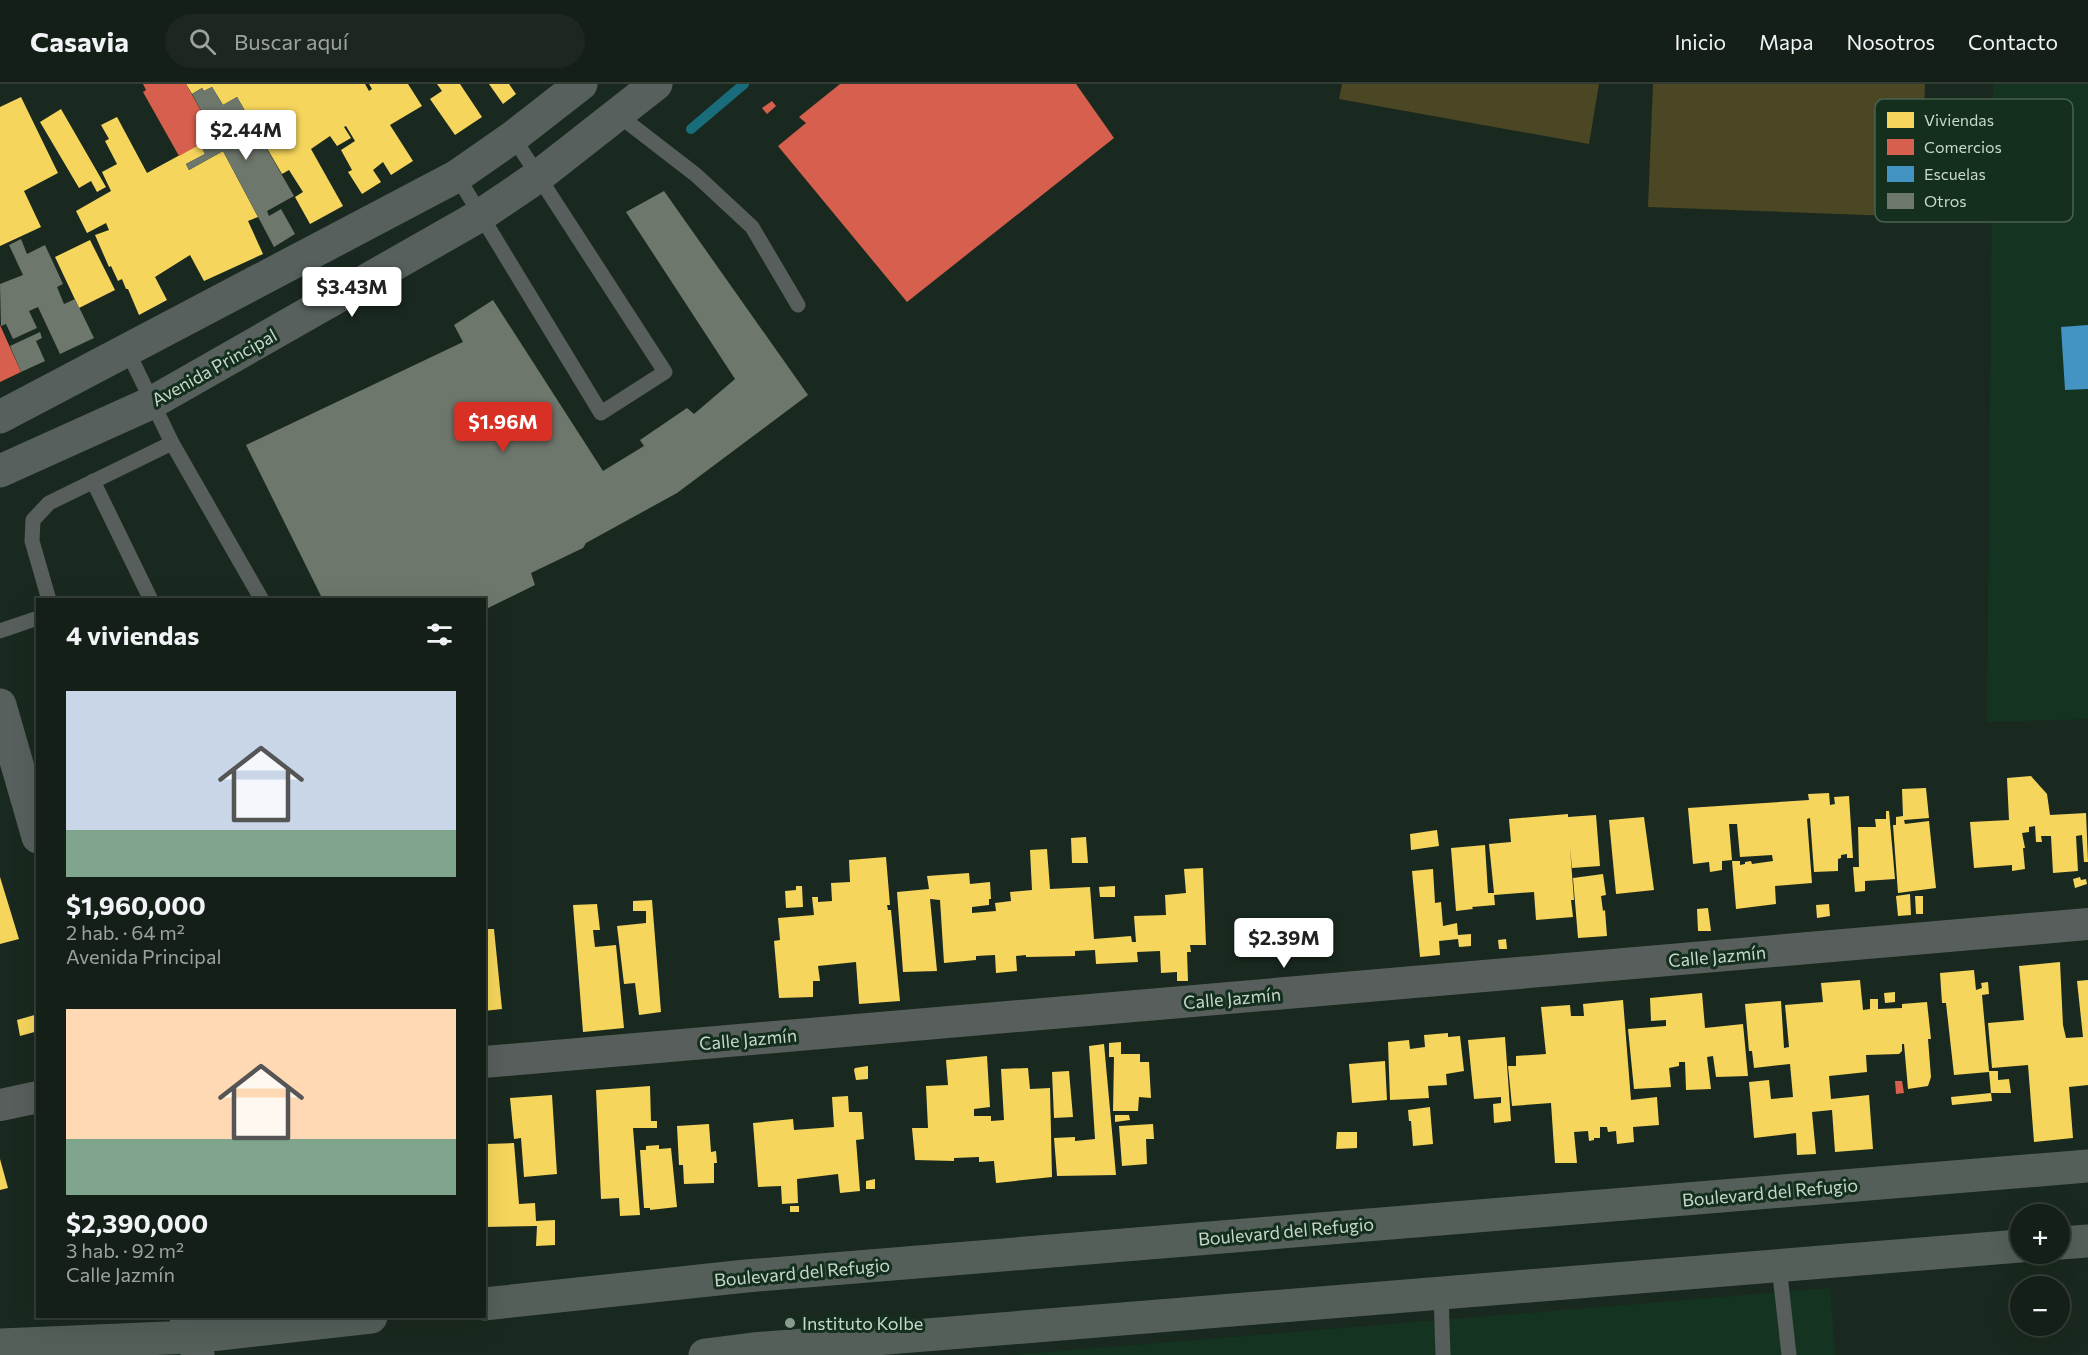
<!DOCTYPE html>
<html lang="es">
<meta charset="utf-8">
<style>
:root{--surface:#141f17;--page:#1d2720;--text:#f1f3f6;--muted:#9da2a1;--line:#333d36;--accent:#d93025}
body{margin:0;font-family:Commissioner,sans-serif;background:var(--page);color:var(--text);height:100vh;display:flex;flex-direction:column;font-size:22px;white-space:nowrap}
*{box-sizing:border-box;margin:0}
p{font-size:20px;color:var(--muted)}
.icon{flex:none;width:33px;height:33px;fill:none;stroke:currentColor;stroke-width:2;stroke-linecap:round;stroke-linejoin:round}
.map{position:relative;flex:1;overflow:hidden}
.details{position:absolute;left:36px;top:514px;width:450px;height:720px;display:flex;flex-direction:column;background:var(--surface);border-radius:0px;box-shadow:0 6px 24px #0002,0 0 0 2px var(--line)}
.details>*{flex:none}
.fabs{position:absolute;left:2010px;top:1120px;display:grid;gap:12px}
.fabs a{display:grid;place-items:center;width:60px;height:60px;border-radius:50%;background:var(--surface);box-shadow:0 6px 24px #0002,0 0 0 2px var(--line);font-size:30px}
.price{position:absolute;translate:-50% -51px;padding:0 14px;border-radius:6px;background:#fff;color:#222;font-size:20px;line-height:39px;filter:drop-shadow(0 2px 3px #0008)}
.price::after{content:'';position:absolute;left:50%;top:36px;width:18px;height:14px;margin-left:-9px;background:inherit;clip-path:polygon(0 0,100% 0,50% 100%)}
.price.selected{background:var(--accent);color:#fff}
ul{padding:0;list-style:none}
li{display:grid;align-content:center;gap:12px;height:318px;padding:0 30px}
li span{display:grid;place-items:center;height:186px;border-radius:0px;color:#555}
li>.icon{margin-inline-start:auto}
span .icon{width:108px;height:108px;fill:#fffc;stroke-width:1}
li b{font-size:26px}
h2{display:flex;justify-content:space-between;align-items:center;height:72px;padding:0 30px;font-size:26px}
header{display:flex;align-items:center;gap:36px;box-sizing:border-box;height:84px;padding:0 30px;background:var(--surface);border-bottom:2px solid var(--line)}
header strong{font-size:28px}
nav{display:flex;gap:33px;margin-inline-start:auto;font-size:21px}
.search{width:420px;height:54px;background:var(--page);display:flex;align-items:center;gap:15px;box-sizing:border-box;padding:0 21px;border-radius:33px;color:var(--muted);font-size:22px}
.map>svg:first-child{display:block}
.built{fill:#143421}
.green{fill:#4b4623}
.homes{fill:#f6d55c}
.shops{fill:#d6604d}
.schools{fill:#4393c3}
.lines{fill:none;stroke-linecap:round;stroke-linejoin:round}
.stream{stroke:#196d7a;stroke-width:10}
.building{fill:#6e776c}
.service{stroke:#575e5b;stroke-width:15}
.minor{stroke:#575e5b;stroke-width:32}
.secondary{stroke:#57605d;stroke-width:33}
.primary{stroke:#545f5a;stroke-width:33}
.poi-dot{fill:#8a9a8f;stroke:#142f1e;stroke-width:2}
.labels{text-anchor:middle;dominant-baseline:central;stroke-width:6;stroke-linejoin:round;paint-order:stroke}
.street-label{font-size:18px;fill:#c7d7cc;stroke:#142f1e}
.poi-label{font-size:18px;fill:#c7d7cc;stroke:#142f1e;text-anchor:start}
.key{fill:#142f1e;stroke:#4a6152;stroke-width:1.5}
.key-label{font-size:16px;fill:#c7d7cc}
</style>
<header>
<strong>Casavia</strong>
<div class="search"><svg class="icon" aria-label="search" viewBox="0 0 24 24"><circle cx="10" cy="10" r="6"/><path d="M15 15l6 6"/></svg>Buscar aquí</div>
<nav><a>Inicio</a><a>Mapa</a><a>Nosotros</a><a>Contacto</a></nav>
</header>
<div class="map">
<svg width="2088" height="1271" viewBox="0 0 2088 1271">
<rect width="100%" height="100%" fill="#1a291f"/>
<path class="built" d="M1993 0H2088V635L1987 638Z
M1830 1204 1835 1271H1014Z"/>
<path class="green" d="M1342 0H1599L1589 60 1339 15Z
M1653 0H1925L1920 133 1648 123Z"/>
<path class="homes" d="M186 0H365L369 7 372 5 369 0H408L422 22 390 41 413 77 391 91 383 78 373 86 381 98 362 110 348 88 352 86 341 66 355 57 346 42 344 43 351 54 337 62 330 52 311 65 343 122 310 140 295 113 303 108 289 86 282 90 237 13 223 21 212 3 204 7 202 4 192 10Z
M437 0H460L482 33 455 51 430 15 442 7Z
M489 0H509L516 10 503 20Z
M21 13 58 89 24 107 41 143 0 162V23Z
M61 25 106 103 97 108 91 97 79 104 40 38Z
M117 33 147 89 200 60 205 70 186 80 189 86 223 67 258 133 248 137 263 170 204 197 190 171 155 193 167 216 139 231 128 205H126L122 195 118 197 111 182 109 183 95 151 109 146 106 139 87 149 76 127 111 107 102 88 117 80 105 57 109 55 101 41Z
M90 156 115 206 79 224 55 173Z
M2031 692 2047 710 2050 731 2086 729 2088 778H2084L2082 751 2076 752 2078 787 2053 789 2051 752H2041L2042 758H2036L2035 742 2029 743V748L2022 749 2025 764H2023L2025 785 2012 787V781L1974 784 1970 738 2009 736 2007 694Z
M1926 704 1929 734 1904 736 1905 740 1929 737 1936 804 1898 809 1893 741H1896V733L1903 732 1902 705Z
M1829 709 1830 721 1835 720 1834 713 1849 712 1853 774H1847V770L1841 771V774L1838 775V787L1814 788 1810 734 1807 735 1812 799 1775 802 1776 820 1736 825 1732 777H1740V781L1745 780V778L1751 777 1752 780 1773 777 1772 771 1740 773 1737 740H1729L1732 776 1722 777V786L1710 788 1709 778 1693 780 1688 724 1809 716 1808 710Z
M1886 727H1889L1895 795 1865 797V807L1855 808 1853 783H1859L1858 743H1876L1875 735H1886Z
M1568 730V733L1596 731 1600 782 1572 784 1570 764 1574 816H1571L1573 833 1536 836 1534 808 1494 811 1495 821 1472 823 1473 825 1456 827 1451 764 1485 761 1488 809H1494L1489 760 1511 758 1509 735Z
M1644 733 1654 806 1616 810 1609 736Z
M1437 746 1439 762 1411 766 1410 750Z
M1086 753 1088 779H1072L1071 754Z
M1047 765 1050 805 1090 803 1094 855 1131 852 1132 858H1136L1134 832 1166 831 1165 811 1186 809 1184 785 1203 784 1206 861H1190L1191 868H1187L1188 897H1177V888L1161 889 1160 867 1137 868 1138 878 1096 880 1095 866 1075 867V872L1026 873V871L1016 872 1017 887 996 889 995 871 976 872V876L944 879 940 816 930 815 937 887 903 888 897 808 929 805 927 792 969 789 970 800 990 798 991 815H989V821L972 823V829L996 827 995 819 1011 817 1010 808 1032 806 1030 766Z
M886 773 890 821H887L888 826H891L900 917 859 920 856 878 818 882 820 897H813V913L779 914 774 857 780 856 778 834 814 831 812 813H818V818L832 817 831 799 850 798 849 776Z
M1433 785 1435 819 1441 818 1443 842 1457 839 1458 851 1471 850V862L1459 863 1458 855 1439 857 1440 871 1420 873 1412 787Z
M1603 790 1606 811 1601 812 1603 827 1605 826 1607 852 1578 854 1573 794Z
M0 793 19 855 0 860Z
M2080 793 2081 796 2086 795 2087 800 2075 804 2073 795Z
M796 802H802L803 823 786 824 785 807 796 806Z
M1115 802V813H1100L1099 803Z
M1910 810 1911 831 1898 832 1896 812Z
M1915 812H1923V830H1916Z
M652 816 661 928 639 931 635 899 624 900 617 842 646 839V827H633V817Z
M597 820 600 846H593L595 863 616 861 624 944 583 948 573 821Z
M1829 820 1830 832 1817 834 1816 821Z
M1708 824 1711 847H1698L1697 825Z
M484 845H494L502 925 484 927Z
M1506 855 1507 865H1499L1498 856Z
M2060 878 2063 941 2066 954 2083 953 2077 897 2088 896V1001L2069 1003 2073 1054 2034 1058 2028 981 1992 984 1988 939 2024 936 2019 882Z
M1974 886 1976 906 1982 904 1981 899 1988 898 1989 910 1982 911 1989 987H1998V996L2009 995 2011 1009H1991L1992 1017 1952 1021 1951 1013 1991 1009 1989 988 1954 991 1946 919H1942L1940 889Z
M1860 896 1863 926 1870 925V915H1878V925L1902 924V920L1927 918 1931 955H1928L1931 993 1928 1002 1908 1005 1904 960H1902V967L1899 970 1866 971 1867 988 1829 992 1831 1015 1869 1011 1873 1065 1835 1068 1832 1026 1812 1028 1816 1070 1797 1071 1796 1049 1754 1054 1749 998 1769 996 1771 1015 1793 1013 1790 980 1754 984 1752 967H1749L1745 920 1781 917 1784 964 1789 963 1785 921 1823 918 1821 899Z
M1895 908V918L1885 919 1884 909Z
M1702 909 1705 944 1743 940 1748 992 1716 993 1713 972 1707 973 1711 1005 1686 1006 1685 978H1679V982L1669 984 1671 1003 1634 1005 1628 945 1666 942V936L1651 937 1650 914Z
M1623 916 1631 1016 1657 1013 1659 1041 1633 1043 1634 1058 1617 1060 1616 1047 1608 1048 1607 1043H1600V1054H1594V1056L1589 1057 1588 1047 1574 1048 1577 1079H1555L1551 1019 1512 1022 1508 982H1516V972L1546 970 1541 923 1570 921 1571 932H1584L1583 920Z
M38 930V947L20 952 17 936Z
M1448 949V953L1460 952 1464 987 1446 990 1447 1001 1428 1002 1429 1014 1390 1016 1388 958 1409 956 1410 965 1425 963 1424 951Z
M1505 953 1511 1037 1494 1039 1493 1020 1501 1019V1013L1474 1015 1468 956Z
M1121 958V970H1140V978H1149L1151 1014 1139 1013 1138 1027H1113L1114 973H1109V959Z
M1104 960 1116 1091 1057 1092 1054 1054 1075 1053V1057L1095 1055 1089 962Z
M987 972 990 1023 974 1025V1032H991V1037L1004 1036 1001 985 1028 984 1030 1005 1050 1004 1052 1093 996 1099 994 1077 979 1078V1073L954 1074V1077L915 1076 912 1044H928L926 1002 948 1001 946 976Z
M1385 977 1387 1016 1352 1019 1349 980Z
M868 982V995L856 996 854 986 855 984Z
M1069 987 1073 1033 1054 1034 1052 988Z
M650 1002 651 1037H657V1044H633L640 1131 620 1132 619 1114 601 1115 596 1006Z
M552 1011 557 1090 524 1093 521 1054 514 1055 510 1014Z
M848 1012 849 1028H862L864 1055 856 1056 860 1107 840 1109 838 1090 797 1095 798 1119 782 1120 781 1102 758 1103 753 1039 793 1035 794 1046 834 1043 832 1013Z
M1430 1023 1433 1060 1413 1062 1411 1037H1409L1408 1026Z
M1115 1031H1129L1130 1036 1115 1038Z
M709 1040 711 1068 716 1067 717 1079H714V1099L684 1100 683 1081H679L677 1042Z
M1153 1040 1154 1055H1146L1147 1080 1122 1082 1119 1042Z
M1337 1048H1357V1064L1336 1065Z
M514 1059 519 1120 535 1119 536 1137 555 1136V1161L536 1162 537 1142 484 1143 486 1060Z
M659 1061V1065L671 1064 677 1123 650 1126V1124H644L640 1066H646V1062Z
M0 1075 8 1104 0 1106Z
M875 1095V1105H866V1097Z
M790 1122H799V1128H790Z"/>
<path class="shops" d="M143 0H186L215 52 179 72 143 8 146 6Z
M840 0H1076L1114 54 907 218 778 62 806 39 799 33Z
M772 17 776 22 767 30 762 24Z
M0 241 21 288 0 298Z
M1895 997H1902L1904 1009 1896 1010Z"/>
<path class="schools" d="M2088 241V305L2065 306 2061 243Z"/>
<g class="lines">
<path class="stream" d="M691 45 744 0"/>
</g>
<path class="building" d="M212 3 223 21 237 13 294 112 267 127 269 132 281 125 295 150 274 163 223 67 189 86 186 80 205 70 200 60 215 52 192 10 202 4 204 7Z
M664 107 808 311 677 409 586 459 583 464 531 489 535 501 484 526V516H432L431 514 428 516H323L246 361 463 258 454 241 493 216 603 387 644 362 640 356 687 324 694 330 735 295 626 128Z
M21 155 27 170 45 161 63 200 57 203 64 220 75 215 94 254 60 270 38 223 29 227 37 244 13 255 6 240 1 242 0 200 23 191 9 161Z
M40 248 42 254 36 257 45 277 21 288 10 262Z"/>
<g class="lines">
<path class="service" d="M617 30 696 91 752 143 798 221
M457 92 601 329 665 288 513 53
M127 266 172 359 262 516
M93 397 151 516
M49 516 32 457 33 436 49 419 172 359
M0 547 38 534
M1779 1182 1789 1271
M1441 1210 1443 1271"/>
<path class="minor" d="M484 978 2088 840
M0 1021 38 1013"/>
<path class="secondary" d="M0 333 457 92 513 53 581 0
M0 387 151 319 481 131 540 91 656 0
M0 621 38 753
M186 1233 198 1271"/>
<path class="primary" d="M2060 1159 2088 1157
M484 1220 746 1192 2088 1082
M0 1261 192 1253 371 1233
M705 1271 753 1265 2020 1162"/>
</g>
<circle class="poi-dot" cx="790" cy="1239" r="6"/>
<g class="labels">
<g class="street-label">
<text transform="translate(214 283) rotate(-29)">Avenida Principal</text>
<text transform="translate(1717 872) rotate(-5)">Calle Jazmín</text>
<text transform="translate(1232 914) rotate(-5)">Calle Jazmín</text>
<text transform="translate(748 955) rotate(-5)">Calle Jazmín</text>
<text transform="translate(1770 1108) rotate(-5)">Boulevard del Refugio</text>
<text transform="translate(1286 1147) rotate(-5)">Boulevard del Refugio</text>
<text transform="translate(802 1188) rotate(-5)">Boulevard del Refugio</text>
</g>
<g class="poi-label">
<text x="802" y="1239">Instituto Kolbe</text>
</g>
</g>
<rect x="1875" y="15" width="198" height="123" rx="9" class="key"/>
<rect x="1887" y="28" width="27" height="16" fill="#f6d55c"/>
<rect x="1887" y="55" width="27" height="16" fill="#d6604d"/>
<rect x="1887" y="82" width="27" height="16" fill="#4393c3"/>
<rect x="1887" y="109" width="27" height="16" fill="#6e776c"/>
<g class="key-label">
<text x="1924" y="42">Viviendas</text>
<text x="1924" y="69">Comercios</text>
<text x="1924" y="96">Escuelas</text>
<text x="1924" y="123">Otros</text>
</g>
</svg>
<div class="fabs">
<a>+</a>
<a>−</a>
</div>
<b class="price" style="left:246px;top:77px">$2.44M</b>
<b class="price" style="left:352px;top:234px">$3.43M</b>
<b class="price selected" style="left:503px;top:369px">$1.96M</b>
<b class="price" style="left:1284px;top:885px">$2.39M</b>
<section class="details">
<h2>4 viviendas<svg class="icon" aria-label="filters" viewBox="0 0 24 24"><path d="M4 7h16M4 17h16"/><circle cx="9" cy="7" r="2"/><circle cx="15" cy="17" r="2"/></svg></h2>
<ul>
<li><span style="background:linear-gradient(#c9d6e8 75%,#7fa58c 0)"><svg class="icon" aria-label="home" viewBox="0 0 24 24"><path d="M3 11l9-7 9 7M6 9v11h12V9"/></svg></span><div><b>$1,960,000</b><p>2 hab. · 64 m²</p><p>Avenida Principal</p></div></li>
<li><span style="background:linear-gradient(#ffd9b3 70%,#7fa58c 0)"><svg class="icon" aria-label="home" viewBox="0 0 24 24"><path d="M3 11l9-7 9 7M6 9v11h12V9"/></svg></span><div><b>$2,390,000</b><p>3 hab. · 92 m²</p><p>Calle Jazmín</p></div></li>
</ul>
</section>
</div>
